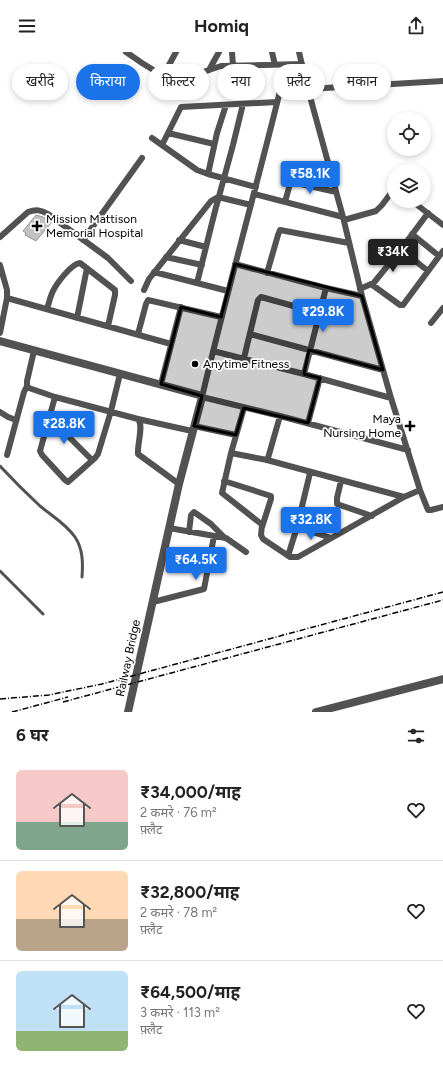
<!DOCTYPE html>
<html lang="hi">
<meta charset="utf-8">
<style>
:root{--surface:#fff;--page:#f6f6f6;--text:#222;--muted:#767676;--line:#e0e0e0;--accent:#1a73e8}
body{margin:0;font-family:Figtree,"Noto Sans Devanagari",sans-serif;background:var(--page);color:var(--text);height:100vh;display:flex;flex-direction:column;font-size:15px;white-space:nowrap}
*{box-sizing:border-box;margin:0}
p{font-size:13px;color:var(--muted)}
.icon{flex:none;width:22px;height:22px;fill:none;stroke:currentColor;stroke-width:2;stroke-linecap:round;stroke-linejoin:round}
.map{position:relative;height:660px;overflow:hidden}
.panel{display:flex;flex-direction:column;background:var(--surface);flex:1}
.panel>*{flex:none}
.top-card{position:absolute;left:12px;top:12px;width:419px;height:36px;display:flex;gap:8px}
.controls{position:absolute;left:387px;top:60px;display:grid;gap:8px}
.controls a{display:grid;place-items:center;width:44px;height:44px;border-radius:50%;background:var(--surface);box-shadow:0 2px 6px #0003;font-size:20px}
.price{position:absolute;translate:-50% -34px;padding:0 9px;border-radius:4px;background:var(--accent);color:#fff;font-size:13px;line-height:26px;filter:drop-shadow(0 1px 2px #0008)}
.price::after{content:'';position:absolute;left:50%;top:24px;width:12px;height:9px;margin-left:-6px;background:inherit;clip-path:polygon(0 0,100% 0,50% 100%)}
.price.on{background:#222;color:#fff}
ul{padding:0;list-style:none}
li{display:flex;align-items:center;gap:12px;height:100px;padding:0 16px}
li+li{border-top:1px solid var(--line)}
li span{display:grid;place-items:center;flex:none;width:112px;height:80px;border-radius:6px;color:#555}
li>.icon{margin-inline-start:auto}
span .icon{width:48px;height:48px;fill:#fffc;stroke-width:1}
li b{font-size:17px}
h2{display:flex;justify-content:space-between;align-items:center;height:48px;padding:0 16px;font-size:17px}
.pill{padding:0 14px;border-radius:18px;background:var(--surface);box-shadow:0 2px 6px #0003;font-size:14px;line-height:36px}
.pill.on{background:var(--accent);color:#fff}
header{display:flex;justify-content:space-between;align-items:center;height:52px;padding:0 16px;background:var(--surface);font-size:18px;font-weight:700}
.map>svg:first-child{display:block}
.building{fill:#c2c2c2;stroke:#969696}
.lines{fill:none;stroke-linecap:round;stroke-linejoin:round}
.service{stroke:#525252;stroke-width:3}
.minor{stroke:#525252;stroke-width:6}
.tertiary{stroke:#525252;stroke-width:8}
.rail{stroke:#000;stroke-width:1.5;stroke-dasharray:6 2 1 2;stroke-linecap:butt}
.marked{fill:#000;fill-opacity:0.2;stroke:#000;stroke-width:3;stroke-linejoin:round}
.poi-dot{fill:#000;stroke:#fff;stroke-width:1.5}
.labels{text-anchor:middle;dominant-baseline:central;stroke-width:3.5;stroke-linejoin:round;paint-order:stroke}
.poi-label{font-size:12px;fill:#000;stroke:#fff;text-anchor:start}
.street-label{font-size:12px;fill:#000;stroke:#fff}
</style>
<header><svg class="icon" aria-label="menu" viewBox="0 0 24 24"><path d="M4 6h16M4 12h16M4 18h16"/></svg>Homiq<svg class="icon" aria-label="share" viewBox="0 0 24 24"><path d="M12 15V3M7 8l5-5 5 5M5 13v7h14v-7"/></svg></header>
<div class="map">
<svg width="443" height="660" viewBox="0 0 443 660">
<rect width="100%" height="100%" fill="#fff"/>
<path class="building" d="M36 163 43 165 52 170 36 189 25 183 26 181 23 179Z"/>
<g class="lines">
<path class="service" d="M0 414C13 428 26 441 40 454 52 464 66 472 75 485 83 497 83 511 82 525
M0 519 43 562"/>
<path class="minor" d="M126 0 142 11 163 24 203 20 221 14 302 12
M232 0 233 14
M272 0 275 13
M299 0 306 30 343 165 362 244 391 346 420 438 428 458H431L443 455
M209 18 219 0
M163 24 176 0
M308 37 443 29
M280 39C255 141 226 243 202 345L280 364 408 398
M168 81 214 92
M152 86 197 118 208 122 256 135
M162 93 181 55 277 50
M208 122 217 81 226 53
M254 142 343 165
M412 149 443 173
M285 150 290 132 292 130 336 140
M428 161 402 196 404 200 428 219
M344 168 376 159 382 153 394 137
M412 182 439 204
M0 185 28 160C36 157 41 158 48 162L108 206 131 229
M83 188 142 106
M179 188 206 195
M166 205 202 213
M235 212 326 236 362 244
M0 213 7 238V246L0 281
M154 220 228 239
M267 221 278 183 280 178 349 191
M197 231 215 159 233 93 243 52
M372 233 402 196
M360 237 371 232 400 253H403L443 199
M144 238 149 227 211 149 218 145 251 153
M7 246 171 292
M47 257C49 251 50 245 53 239 57 231 71 212 80 211L115 238V243L108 274
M77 266 87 216
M431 271 443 256
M138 282 146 252 148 248 221 265
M250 282 383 318
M34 299 27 329V334L29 336 55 345 138 367C144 374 137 392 138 402L179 432
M213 299 304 322 391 346
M244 306 258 248 261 245 319 261
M304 322 326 236
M161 332 181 255
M55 345 40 399 42 403 65 428 68 430 95 406 98 402 111 359 120 322
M0 360 8 365 16 368
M280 364 268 406 267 408 231 401 222 441 260 471 262 473 261 483 263 487 290 505H298L404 445 420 438
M49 365 92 408
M138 367 192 379
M308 371 320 326
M194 374 236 383
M231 401 244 356
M7 403 24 340 27 334
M267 408 404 445
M224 429 271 444V447L262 475
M341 429 337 446V452L372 464
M297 475 331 486
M169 476 226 486 246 500
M189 480 191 463 194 460 211 472 225 486
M288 504 297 475 310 421
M153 550 204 537 214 484"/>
<path class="tertiary" d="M0 289 199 343 202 345 179 432 128 660
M316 660 443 627"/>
<path class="rail" d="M0 647 49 643 102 632 443 540
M63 650 443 548
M12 660 68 645"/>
</g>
<path class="marked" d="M235 212 362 244 383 318 309 298 304 322 320 326 308 371 244 356 236 383 194 374 202 344 161 332 181 255 221 265Z"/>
<g class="poi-dot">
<path d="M35 168h4v4h4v4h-4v4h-4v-4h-4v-4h4z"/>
<circle cx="195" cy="312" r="4"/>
<path d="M408 368h4v4h4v4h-4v4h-4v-4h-4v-4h4z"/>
</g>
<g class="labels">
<g class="poi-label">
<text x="46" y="167">Mission Mattison<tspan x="46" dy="14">Memorial Hospital</tspan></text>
<text x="203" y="312">Anytime Fitness</text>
<text x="401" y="367" text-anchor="end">Maya<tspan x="401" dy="14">Nursing Home</tspan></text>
</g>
<g class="street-label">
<text transform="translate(128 606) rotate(-78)">Railway Bridge</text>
</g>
</g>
</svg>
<div class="controls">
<a><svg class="icon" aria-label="locate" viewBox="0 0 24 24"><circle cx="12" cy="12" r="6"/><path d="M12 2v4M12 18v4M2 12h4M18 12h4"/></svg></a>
<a><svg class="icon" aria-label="layers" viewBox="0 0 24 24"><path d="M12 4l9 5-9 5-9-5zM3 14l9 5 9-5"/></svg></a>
</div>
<b class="price" style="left:310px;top:143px">₹58.1K</b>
<b class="price on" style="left:393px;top:221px">₹34K</b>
<b class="price" style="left:323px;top:281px">₹29.8K</b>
<b class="price" style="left:64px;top:393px">₹28.8K</b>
<b class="price" style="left:311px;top:489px">₹32.8K</b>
<b class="price" style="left:196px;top:529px">₹64.5K</b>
<div class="top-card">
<a class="pill">खरीदें</a>
<a class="pill on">किराया</a>
<a class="pill">फ़िल्टर</a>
<a class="pill">नया</a>
<a class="pill">फ़्लैट</a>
<a class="pill">मकान</a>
</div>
</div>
<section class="panel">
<h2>6 घर<svg class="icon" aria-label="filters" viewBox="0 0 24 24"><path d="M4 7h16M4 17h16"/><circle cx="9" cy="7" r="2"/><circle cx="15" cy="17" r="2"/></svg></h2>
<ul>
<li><span style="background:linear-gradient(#f6c9c9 65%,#7fa58c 0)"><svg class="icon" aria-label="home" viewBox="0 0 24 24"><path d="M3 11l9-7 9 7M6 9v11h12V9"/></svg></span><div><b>₹34,000/माह</b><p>2 कमरे · 76 m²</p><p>फ़्लैट</p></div><svg class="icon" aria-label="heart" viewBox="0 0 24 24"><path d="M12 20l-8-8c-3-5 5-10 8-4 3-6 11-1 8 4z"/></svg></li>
<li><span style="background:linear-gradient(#ffd9b3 60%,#b9a48a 0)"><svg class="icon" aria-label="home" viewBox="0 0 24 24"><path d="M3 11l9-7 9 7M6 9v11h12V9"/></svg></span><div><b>₹32,800/माह</b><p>2 कमरे · 78 m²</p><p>फ़्लैट</p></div><svg class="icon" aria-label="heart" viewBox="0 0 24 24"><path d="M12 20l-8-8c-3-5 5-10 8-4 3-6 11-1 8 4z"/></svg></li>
<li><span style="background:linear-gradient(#bfe0f5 75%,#8fb573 0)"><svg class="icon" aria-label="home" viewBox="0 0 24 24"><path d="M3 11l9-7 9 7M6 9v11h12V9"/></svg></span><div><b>₹64,500/माह</b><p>3 कमरे · 113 m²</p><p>फ़्लैट</p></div><svg class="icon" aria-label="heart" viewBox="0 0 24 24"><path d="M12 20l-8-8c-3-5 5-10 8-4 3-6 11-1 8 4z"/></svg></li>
</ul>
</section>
